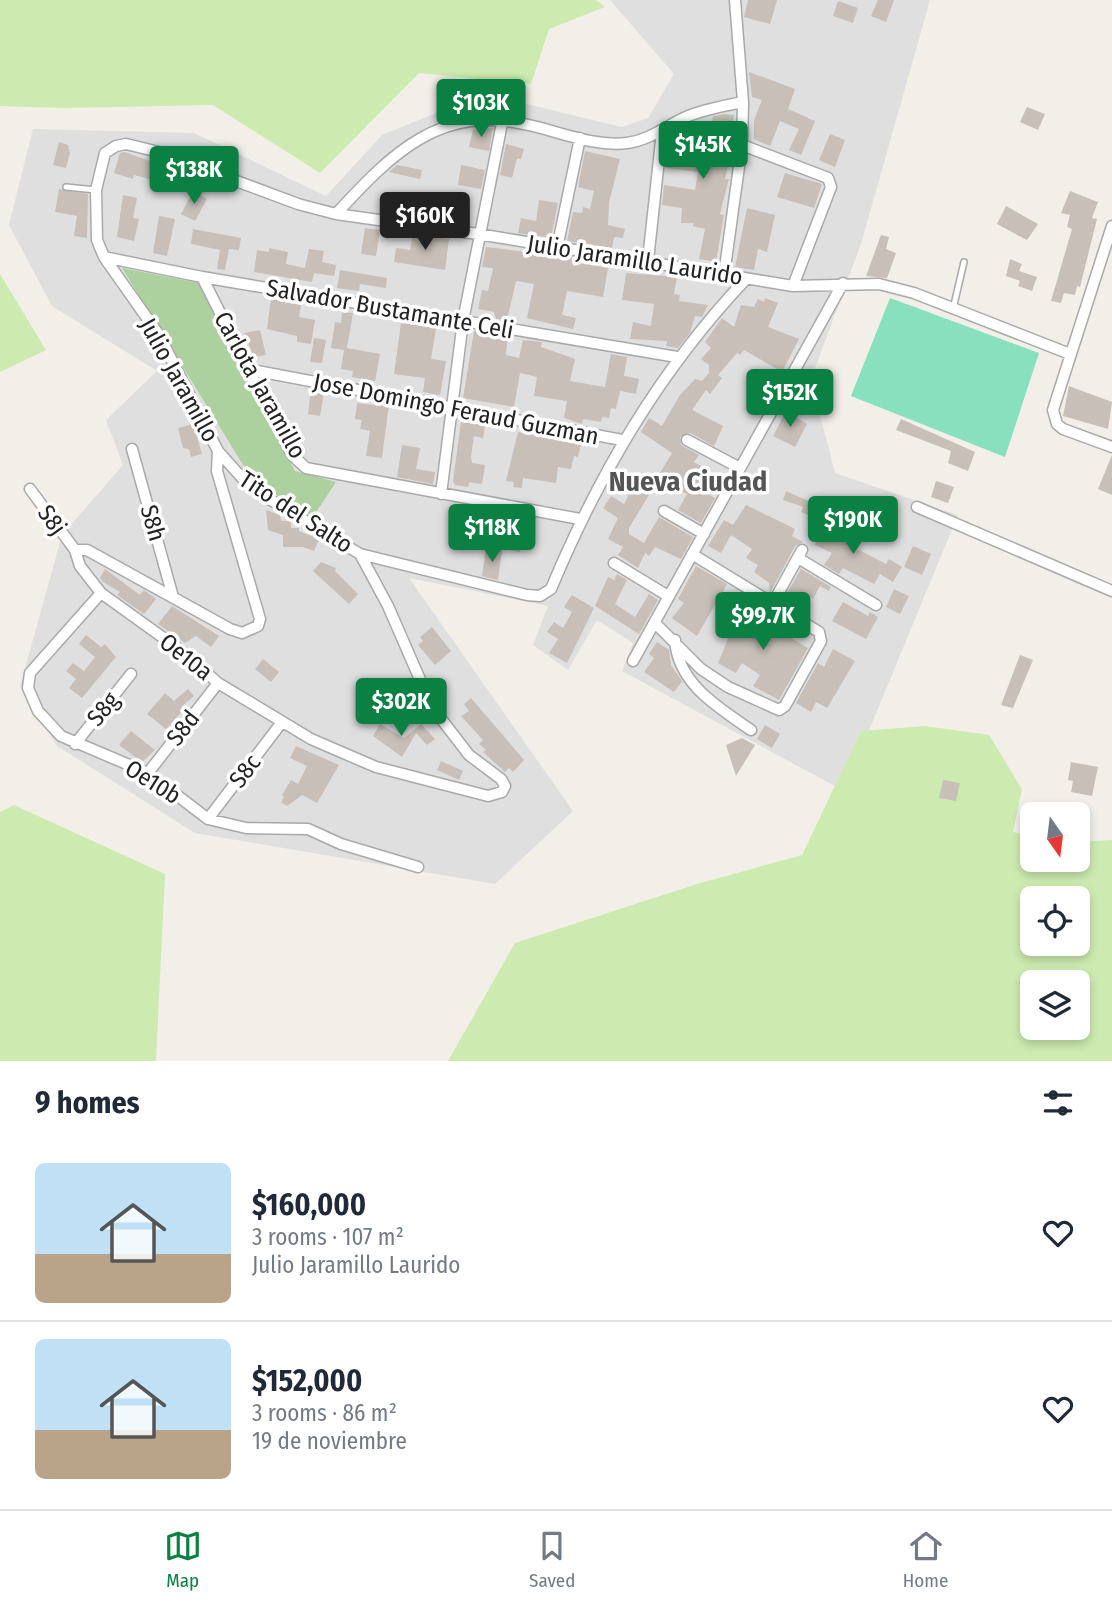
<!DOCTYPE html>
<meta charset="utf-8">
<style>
:root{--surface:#fff;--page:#f6f6f7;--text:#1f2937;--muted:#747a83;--line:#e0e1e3;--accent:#0b8043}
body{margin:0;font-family:"Fira Sans Condensed",sans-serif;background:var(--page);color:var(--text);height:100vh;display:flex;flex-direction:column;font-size:26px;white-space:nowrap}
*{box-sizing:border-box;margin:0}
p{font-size:23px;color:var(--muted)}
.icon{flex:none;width:38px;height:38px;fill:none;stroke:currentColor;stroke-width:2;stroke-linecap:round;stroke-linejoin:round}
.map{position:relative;height:1061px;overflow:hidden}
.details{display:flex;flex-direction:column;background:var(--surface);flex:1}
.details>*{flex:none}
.needle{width:46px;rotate:166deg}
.controls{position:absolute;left:1020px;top:802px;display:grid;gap:14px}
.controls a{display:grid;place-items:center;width:70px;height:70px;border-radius:10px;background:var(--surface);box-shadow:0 4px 10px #0003;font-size:35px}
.price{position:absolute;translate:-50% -60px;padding:0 16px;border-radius:7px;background:var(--accent);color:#fff;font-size:23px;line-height:46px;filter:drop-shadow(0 2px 4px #0008)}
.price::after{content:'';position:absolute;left:50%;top:42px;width:21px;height:16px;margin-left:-10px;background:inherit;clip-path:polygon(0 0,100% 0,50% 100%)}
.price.selected{background:#222;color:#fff}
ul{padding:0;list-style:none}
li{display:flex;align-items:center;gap:21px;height:175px;padding:0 35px}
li+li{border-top:2px solid var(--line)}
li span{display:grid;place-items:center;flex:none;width:196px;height:140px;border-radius:10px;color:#555}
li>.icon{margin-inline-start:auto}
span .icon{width:84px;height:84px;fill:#fffc;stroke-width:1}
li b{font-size:30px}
h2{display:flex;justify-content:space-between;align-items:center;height:84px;padding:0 35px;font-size:30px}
.tabs{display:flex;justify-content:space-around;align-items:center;height:98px;border-top:2px solid var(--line);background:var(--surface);font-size:19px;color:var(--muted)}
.tabs a{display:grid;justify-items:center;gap:4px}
.tabs .selected{color:var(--accent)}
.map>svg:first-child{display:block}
.residential{fill:#e0dfdf}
.grass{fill:#cdebb0;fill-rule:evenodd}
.forest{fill:#add19e}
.pitch{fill:#88e0be}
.building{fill:#c7bfb8}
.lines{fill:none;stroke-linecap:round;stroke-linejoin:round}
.service-casing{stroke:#a9a9a9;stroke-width:8}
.minor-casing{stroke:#a9a9a9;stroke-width:13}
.service{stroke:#fff;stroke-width:5}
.minor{stroke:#fff;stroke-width:10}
.labels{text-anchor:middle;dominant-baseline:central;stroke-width:7;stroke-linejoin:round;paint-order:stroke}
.street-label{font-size:24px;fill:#222;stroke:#fff}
.quarter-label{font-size:28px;font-weight:bold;fill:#555;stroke:#fff}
</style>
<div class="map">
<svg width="1112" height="1061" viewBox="0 0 1112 1061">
<rect width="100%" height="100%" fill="#f2efe9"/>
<path class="residential" d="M610 0H930L861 244 811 379 835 473 958 515 844 791 622 671 633 643 597 620 568 670 533 645 548 606 409 578 573 811 495 884 195 833 57 746 20 686 62 535 123 465 106 420 157 371 52 306 9 225 33 129 194 133 326 196 382 135 444 110 514 101 622 127 648 118 674 74Z"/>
<path class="grass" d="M0 0H596L605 7 549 29 531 84 419 73 320 173 213 105 65 108 0 106Z
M0 274 46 350 0 372Z
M925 726 989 735 1022 789 1013 832 1032 836V859H1078V842L1112 840V1061H448L515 943 697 884 802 855 861 731ZM1032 898H1078V943H1032ZM1032 982H1078V1027H1032Z
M14 805 165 874 156 1061H0V812Z"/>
<path class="forest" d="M122 268 199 283 242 372 295 471 336 482 313 517 253 481Z"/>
<path class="pitch" d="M890 298 1039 353 1005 457 851 396Z"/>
<path class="building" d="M748 0H777L770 24 744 17Z
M878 0H894L886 22 871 16Z
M838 1 858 8 853 23 833 16Z
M749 72 795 89 788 109 815 121 801 155 789 150 799 129 780 121 770 146 754 139V120L762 100 752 97Z
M1027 107 1045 114 1038 130 1020 122Z
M724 114 734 115 729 148 732 149 725 179H729L720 214 724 215 716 262 699 259 705 229 693 226 694 223H681L682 208 662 205 664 185 695 190 698 172 666 168 673 135 710 136 713 116Z
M493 128 489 151 469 147 473 130Z
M830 134 845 140 835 167 819 160Z
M59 142 68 145 70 153 66 168 53 165Z
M506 144 524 149 521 159 517 158 512 178 500 175Z
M585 151 620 159 609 203 608 225 625 229 623 238 614 237 612 248 567 241 573 212 582 213 583 207 590 209 594 191 578 187Z
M125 152 172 169 168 184 134 175 133 179 114 173 120 153Z
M397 165 422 170 420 179 389 172Z
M461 165 485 170 481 189 458 185Z
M785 173 822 184 814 208 777 197Z
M59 189 88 194 87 238 74 236 77 216 55 212Z
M193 191 207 199 195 221 181 214Z
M1070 191 1098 202 1092 218 1097 219 1080 287 1077 286 1075 295 1064 293 1061 303 1051 301 1072 229 1067 227 1070 215 1061 213Z
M123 195 137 198 133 218 139 219 134 241 117 237Z
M424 198 459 204 457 222 421 217Z
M539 200 558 203 551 238 518 233 521 218 536 221Z
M1006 206 1038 224 1027 240 997 224Z
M747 208 775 215 767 252 758 249 754 270 735 267Z
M159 216 175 219 167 256 153 253Z
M365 228 380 230 376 256 361 254Z
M193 229 241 238 239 250 229 249 225 270 217 269 220 250 191 244Z
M413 234 449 239 445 270 394 262 396 248 410 250Z
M881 235 889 237 886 249 896 253 887 278 866 276Z
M486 247 574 258 573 262 608 268 603 297 567 291 562 315 576 318 573 329 527 318 534 284 516 281 507 320 496 319 494 312 478 309 482 290 488 291 493 268 482 267Z
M269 248 288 252 286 264 305 268 309 249 324 251 322 262 336 265 334 276 314 273 312 282 254 272 257 250 269 252Z
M1010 259 1022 264 1019 271 1037 277 1032 291 1018 286 1020 281 1006 276Z
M340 270 387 278 386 288 360 284 359 291 337 288Z
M626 273 677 277 674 294 680 295 679 301 708 305 702 317 695 316 690 333 678 348 666 346 667 341 630 339 633 322 651 326 654 304 622 300Z
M271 298 301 305 299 317 315 320 311 344 297 342V336L267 329Z
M765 298 778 303 768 327 799 339 782 372 744 350 740 355 737 353 718 375 722 378 710 394 706 390 692 410 723 426 714 446 690 433 680 437 681 445 699 455 694 462 709 471 699 489 715 498 701 523 678 510 687 494 657 478 672 453 641 432 649 418 662 426 680 395 695 379 702 381 709 373V365L701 359 711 348 705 342 722 318 734 327 741 305 754 307 758 299 764 302Z
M342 312 353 313 347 348 380 354 375 381 352 377 353 371 341 369 344 350 331 348 335 322 341 323Z
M401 323 436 328 431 359 446 361 440 395 423 392 425 378 394 374Z
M260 330 266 355 254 357 244 333Z
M474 331 508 336 506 355 519 358 523 340 542 342 541 347 575 359 570 381 605 387 611 354 627 357 624 376 639 379 636 394 620 391 616 409 611 408 609 418 602 417 601 422 583 419 582 424 564 418 567 401 534 396 537 377 520 373 514 407 463 398Z
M314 338 326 340 322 363 310 362Z
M1069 386 1112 402 1108 429 1063 416Z
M311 389 324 392 320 416 308 414Z
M373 401 389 404 382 458 366 456 370 431 360 429 362 420 355 419 357 403 373 405Z
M786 411 807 424 795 447 773 436Z
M901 419 975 452 968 471 948 463 951 451 896 430Z
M461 422 485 425 483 438 474 436 471 457 472 463 485 465 482 484 469 482 468 487 455 485 453 481Z
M193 424 202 454 191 457 189 449 183 448 178 428Z
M530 431 546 434V436L582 440 578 457 574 456 571 469 558 467 556 483 523 478 522 488 513 487 514 482 506 481 518 432 529 434Z
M402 445 420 448 416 469 435 472 433 484 397 477Z
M1112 455V495L1098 489Z
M936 481 954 487 948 503 931 497Z
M633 486 649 495 629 528V534L644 543 659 517 693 537 681 559 655 547 649 556 645 553 638 568 618 555 623 547 608 539 618 518 603 508 611 496 624 504Z
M786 491 824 508 818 520 801 512 803 507 783 500Z
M746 505 795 529 792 536 803 542 795 546 770 593 769 583 754 572 758 565 746 558 752 549 731 535 721 553 708 546 724 520 733 525Z
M266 510 280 515 281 521H291V528H299V531L319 539 314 551 303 547H283V535L268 530Z
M453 510 475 514 472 531 451 527Z
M511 520 523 522 520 552 503 549Z
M826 521 862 541 857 549 886 564 889 559 902 567 893 582 880 574 874 584 843 568 839 574 824 565 832 553 815 545Z
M913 546 931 554 922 575 904 567Z
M486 548 502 550 498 580 482 576Z
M321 562 336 568 335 571 358 594 349 604 313 571Z
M696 566 727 584 697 636 672 618 684 603 678 599Z
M105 569 140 595 144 590 156 599 144 614 117 595 120 592 103 582 100 578Z
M801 569 831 587 829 591 820 586 813 599 806 595 800 604 786 595Z
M617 574 627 580 615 604 635 617 649 594 658 600 639 634 595 606 608 577 614 580Z
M894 589 909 596 900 614 886 607Z
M572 595 594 608 567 663 549 653 558 639 547 632 554 622 563 628 572 612 564 607Z
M843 602 868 616 870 612 878 617 866 639 832 621Z
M760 605 787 622 781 632 808 648 779 700 753 686 760 675 742 663 736 673 718 663 728 639 719 634 725 623 742 632Z
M172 606 219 636 211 647 196 636 185 643 158 624Z
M432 627 451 651 435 665 418 645 423 641 420 637Z
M86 635 101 647 105 644 116 657 82 698 69 688 76 679 66 671 73 663 84 671 95 657 79 644Z
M657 642 669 650 671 665 682 681 674 692 644 672 654 658 649 654Z
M833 649 855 661 827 708 816 702 811 712 796 703 818 663 824 667Z
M1020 655 1033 660 1013 708 1001 705Z
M263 659 279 672 271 682 255 669Z
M188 689 194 696 181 707 184 709 166 729 147 714 165 693 174 701Z
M471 698 524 760 513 772 509 768 505 772 483 752 486 750 479 744 483 740 461 716 469 711 464 704Z
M380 724 404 738 421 724 435 739 427 745 416 733 402 757 373 736Z
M765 725 780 734 772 748 757 739Z
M131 731 155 750 142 762 119 745Z
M742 738 755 745 736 776 726 745Z
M296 746 339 765 317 803 302 795 287 806 281 802 284 797 282 795 291 780 298 784 307 766 290 758Z
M441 761 463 771 459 780 437 770Z
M1071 762 1098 767 1092 796 1071 792 1073 781 1068 780Z
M943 780 960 783 956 801 939 798Z"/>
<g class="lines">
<g class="service-casing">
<path id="service" d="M66 187 96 190
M953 309 964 262"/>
</g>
<g class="minor-casing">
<path id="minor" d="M742 145 828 178 831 187 793 286
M336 214C393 152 442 102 533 126 562 133 596 147 627 143 650 140 666 126 686 117 704 109 724 106 743 102
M1112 226 1053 410 1057 424 1063 429 1112 447
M557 248 580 138
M104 257 202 277 677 357
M648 260 662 132
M724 275 742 145 743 102 735 0
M202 277 292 455 306 468 580 519
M247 369 622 440
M687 440 740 468
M132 449 173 597
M218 451 251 488 360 554 527 595 540 596 551 589C599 474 660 370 746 279
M30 489 75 550
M441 494 463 321 503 118
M917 507 1112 591
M664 511 704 534
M360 554 388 606 432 707 469 755 501 779 505 786 502 792 488 796 376 767 311 739 218 683 183 652 101 593 80 566 75 550H87L230 629 242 633 258 626 260 619 217 471 218 451 159 335 104 257 97 240 96 190 105 153 116 146 126 144 159 152 298 204 336 214 478 234 793 286 879 284 914 293 1070 354
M798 558 876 605
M614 563 668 596
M101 593 30 673 28 688 38 711 61 736 148 773 208 819 246 828 308 829 341 844 418 867
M773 603 802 550
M655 623 701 669 728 687 779 710 785 706 821 641 819 632 692 554
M675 640C678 684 718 707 751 730
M633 661 843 283
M75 744 131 674
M148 773 218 683
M208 819 282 722"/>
</g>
<use href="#service" class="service"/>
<use href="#minor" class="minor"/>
</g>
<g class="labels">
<g class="street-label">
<text transform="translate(635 260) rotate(9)">Julio Jaramillo Laurido</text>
<text transform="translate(390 309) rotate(10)">Salvador Bustamante Celi</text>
<text transform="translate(179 380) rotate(61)">Julio Jaramillo</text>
<text transform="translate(260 385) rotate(61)">Carlota Jaramillo</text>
<text transform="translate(456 409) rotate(11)">Jose Domingo Feraud Guzman</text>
<text transform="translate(296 512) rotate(33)">Tito del Salto</text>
<text transform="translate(52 520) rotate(54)">S8j</text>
<text transform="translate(153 523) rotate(74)">S8h</text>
<text transform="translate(186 657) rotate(38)">Oe10a</text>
<text transform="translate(103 709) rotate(-51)">S8g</text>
<text transform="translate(183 728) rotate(-52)">S8d</text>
<text transform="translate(245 771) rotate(-53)">S8c</text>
<text transform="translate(153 782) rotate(32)">Oe10b</text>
</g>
<g class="quarter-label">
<text x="688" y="481">Nueva Ciudad</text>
</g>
</g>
</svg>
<div class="controls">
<a><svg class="needle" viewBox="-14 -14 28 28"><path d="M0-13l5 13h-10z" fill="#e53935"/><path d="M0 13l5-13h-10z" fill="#747a83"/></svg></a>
<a><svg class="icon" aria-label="locate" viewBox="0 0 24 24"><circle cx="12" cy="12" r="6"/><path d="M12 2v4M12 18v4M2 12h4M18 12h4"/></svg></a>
<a><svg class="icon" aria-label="layers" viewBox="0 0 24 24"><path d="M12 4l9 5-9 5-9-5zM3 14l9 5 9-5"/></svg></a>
</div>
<b class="price" style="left:481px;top:139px">$103K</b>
<b class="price" style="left:703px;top:181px">$145K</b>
<b class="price" style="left:194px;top:206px">$138K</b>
<b class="price selected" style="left:425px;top:252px">$160K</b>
<b class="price" style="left:790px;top:429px">$152K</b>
<b class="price" style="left:853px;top:556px">$190K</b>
<b class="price" style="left:492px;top:564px">$118K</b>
<b class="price" style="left:763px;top:652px">$99.7K</b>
<b class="price" style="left:401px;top:738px">$302K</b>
</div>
<section class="details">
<h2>9 homes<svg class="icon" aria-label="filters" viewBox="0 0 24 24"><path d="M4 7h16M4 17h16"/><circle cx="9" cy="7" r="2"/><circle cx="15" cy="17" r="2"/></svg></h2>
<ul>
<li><span style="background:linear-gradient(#bfe0f5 65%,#b9a48a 0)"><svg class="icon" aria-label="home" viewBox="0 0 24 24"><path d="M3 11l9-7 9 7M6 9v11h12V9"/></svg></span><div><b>$160,000</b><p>3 rooms · 107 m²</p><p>Julio Jaramillo Laurido</p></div><svg class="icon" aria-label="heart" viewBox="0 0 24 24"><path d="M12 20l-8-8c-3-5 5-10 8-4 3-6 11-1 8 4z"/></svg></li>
<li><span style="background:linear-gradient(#bfe0f5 65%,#b9a48a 0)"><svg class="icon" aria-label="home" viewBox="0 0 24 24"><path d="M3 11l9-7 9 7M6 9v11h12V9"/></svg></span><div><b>$152,000</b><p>3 rooms · 86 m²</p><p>19 de noviembre</p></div><svg class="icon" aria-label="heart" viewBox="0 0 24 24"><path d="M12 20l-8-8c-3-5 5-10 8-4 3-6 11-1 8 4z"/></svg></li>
</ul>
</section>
<nav class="tabs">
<a class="selected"><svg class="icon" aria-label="map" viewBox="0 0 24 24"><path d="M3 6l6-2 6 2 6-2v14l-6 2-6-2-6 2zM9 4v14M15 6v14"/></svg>Map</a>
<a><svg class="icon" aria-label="saved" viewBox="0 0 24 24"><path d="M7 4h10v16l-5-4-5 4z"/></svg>Saved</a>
<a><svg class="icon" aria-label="home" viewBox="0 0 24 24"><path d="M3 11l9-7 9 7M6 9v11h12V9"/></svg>Home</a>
</nav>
